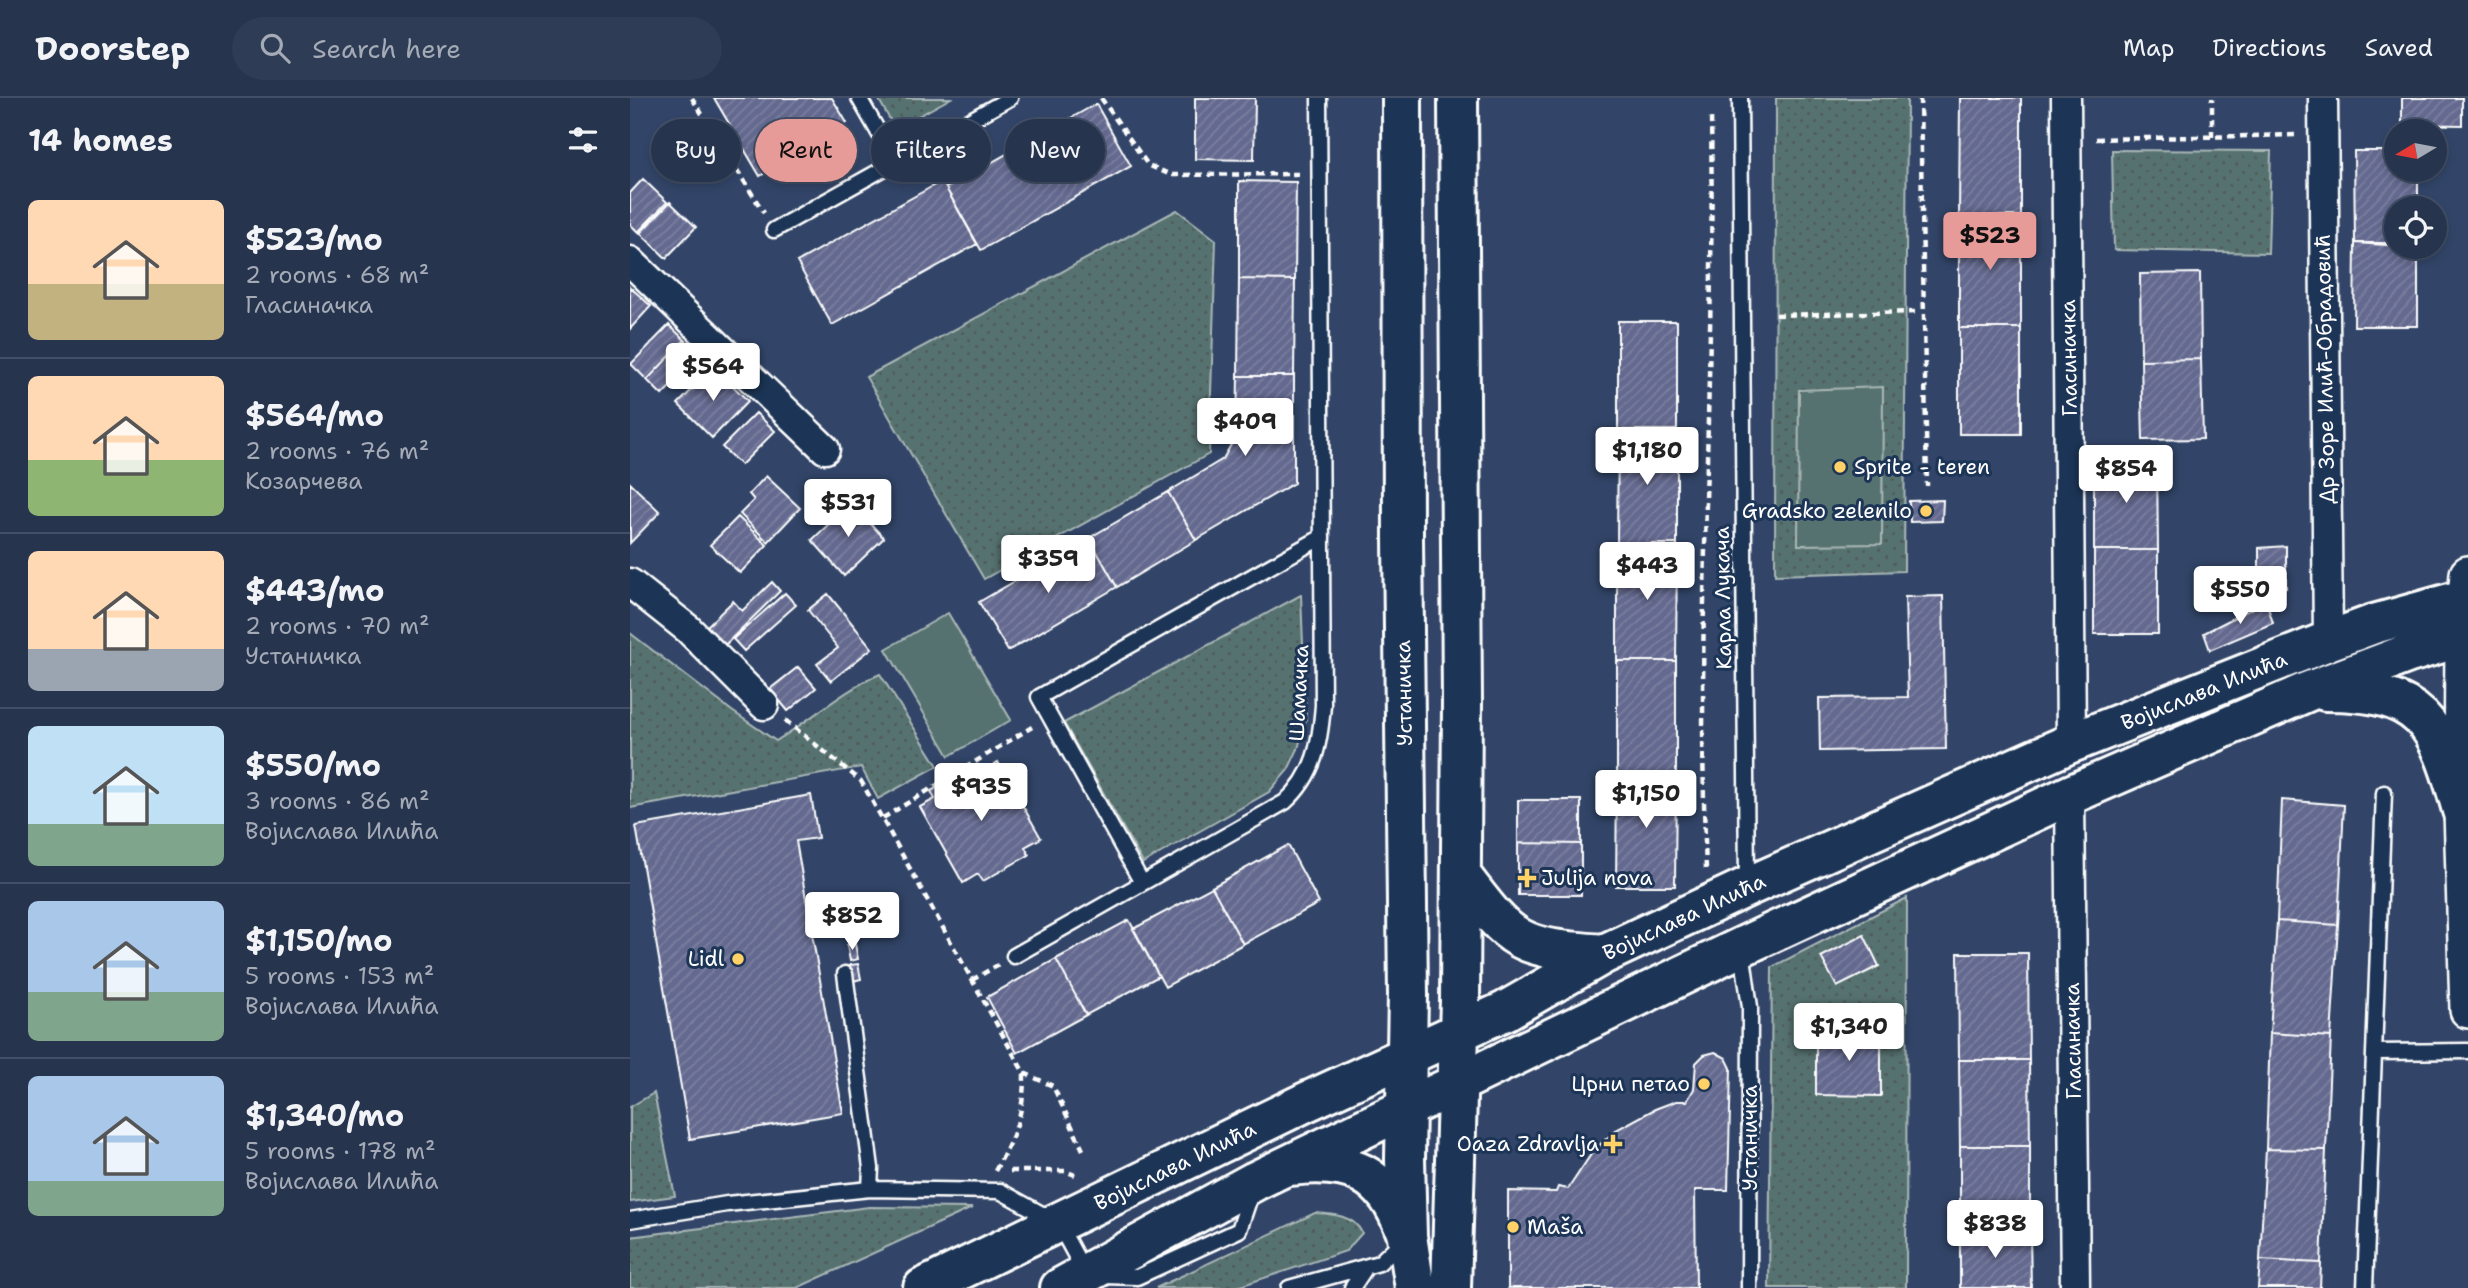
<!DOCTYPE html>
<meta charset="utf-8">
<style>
:root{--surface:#26344e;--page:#2e3c55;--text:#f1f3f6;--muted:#a4aab6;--line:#424f66;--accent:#e69b98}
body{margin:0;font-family:"Shantell Sans",sans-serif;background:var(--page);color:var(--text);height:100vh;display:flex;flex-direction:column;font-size:26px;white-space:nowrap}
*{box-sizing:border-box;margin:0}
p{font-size:23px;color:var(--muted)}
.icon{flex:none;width:38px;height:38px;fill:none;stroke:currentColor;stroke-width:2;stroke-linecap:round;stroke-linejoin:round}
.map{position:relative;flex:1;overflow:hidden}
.drawer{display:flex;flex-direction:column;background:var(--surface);width:630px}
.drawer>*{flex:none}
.top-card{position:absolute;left:21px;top:21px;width:665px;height:63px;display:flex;gap:14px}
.needle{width:46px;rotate:260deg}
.fabs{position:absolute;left:1754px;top:21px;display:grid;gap:14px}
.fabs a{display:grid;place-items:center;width:63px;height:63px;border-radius:50%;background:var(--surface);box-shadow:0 4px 10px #0003,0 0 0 2px var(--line);font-size:35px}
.price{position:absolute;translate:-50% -60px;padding:0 16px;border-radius:7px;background:#fff;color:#222;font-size:23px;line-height:46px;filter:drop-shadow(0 2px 4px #0008)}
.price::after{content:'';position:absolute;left:50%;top:42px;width:21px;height:16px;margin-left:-10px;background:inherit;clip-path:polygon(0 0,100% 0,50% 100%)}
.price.selected{background:var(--accent);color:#111}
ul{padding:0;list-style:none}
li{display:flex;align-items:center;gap:21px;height:175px;padding:0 28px}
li+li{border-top:2px solid var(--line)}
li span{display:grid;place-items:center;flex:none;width:196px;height:140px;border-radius:10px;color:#555}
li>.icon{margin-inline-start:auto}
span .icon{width:84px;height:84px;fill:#fffc;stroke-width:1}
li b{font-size:30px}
h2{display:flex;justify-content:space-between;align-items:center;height:84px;padding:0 28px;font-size:30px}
.pill{padding:0 24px;border-radius:32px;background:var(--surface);box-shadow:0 4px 10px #0003,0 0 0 2px var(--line);font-size:24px;line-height:63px}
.pill.selected{background:var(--accent);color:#111}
header{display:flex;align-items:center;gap:42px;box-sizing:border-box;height:98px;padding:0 35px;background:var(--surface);border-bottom:2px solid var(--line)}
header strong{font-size:33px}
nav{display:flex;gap:38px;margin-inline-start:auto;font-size:24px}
.search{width:490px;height:63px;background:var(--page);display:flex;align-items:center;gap:18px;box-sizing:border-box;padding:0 24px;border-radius:38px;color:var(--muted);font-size:26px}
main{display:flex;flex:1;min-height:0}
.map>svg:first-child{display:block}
.grass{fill:url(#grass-dots);stroke:#aab8b7;stroke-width:2}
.garden{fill:#56726f;stroke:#aab8b7;stroke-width:2}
.building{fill:url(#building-hatch);stroke:#fff;stroke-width:2}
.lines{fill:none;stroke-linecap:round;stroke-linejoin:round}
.service-casing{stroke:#fff;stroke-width:19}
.minor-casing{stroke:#fff;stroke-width:33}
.tertiary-casing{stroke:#fff;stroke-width:40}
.secondary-casing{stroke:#fff;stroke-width:44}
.path{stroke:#fff;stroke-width:4.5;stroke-dasharray:7 5;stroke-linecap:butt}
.service{stroke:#1d3557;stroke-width:14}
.minor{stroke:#1d3557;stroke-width:28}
.tertiary{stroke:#1d3557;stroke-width:35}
.secondary{stroke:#1d3557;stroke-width:38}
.poi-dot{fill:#ffd166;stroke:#1d3557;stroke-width:2.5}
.labels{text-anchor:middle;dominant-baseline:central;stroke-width:6;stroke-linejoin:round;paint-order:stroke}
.street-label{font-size:21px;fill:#fff;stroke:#1d3557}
.poi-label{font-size:21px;fill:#fff;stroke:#1d3557;text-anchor:end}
</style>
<header>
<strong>Doorstep</strong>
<div class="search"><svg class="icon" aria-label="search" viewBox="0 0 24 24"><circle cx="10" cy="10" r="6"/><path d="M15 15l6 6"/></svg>Search here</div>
<nav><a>Map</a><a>Directions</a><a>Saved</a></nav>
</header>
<main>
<section class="drawer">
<h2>14 homes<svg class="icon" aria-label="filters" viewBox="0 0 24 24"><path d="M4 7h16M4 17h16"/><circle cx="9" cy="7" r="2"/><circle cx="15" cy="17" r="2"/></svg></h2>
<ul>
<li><span style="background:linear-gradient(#ffd9b3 60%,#c2b280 0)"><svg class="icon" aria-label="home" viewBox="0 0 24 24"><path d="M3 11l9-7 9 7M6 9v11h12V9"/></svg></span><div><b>$523/mo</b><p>2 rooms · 68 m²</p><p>Гласиначка</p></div></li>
<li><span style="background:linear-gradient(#ffd9b3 60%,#8fb573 0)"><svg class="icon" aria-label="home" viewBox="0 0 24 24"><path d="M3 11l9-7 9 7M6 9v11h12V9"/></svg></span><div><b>$564/mo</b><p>2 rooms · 76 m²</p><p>Козарчева</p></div></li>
<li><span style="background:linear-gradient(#ffd9b3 70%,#9aa5b1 0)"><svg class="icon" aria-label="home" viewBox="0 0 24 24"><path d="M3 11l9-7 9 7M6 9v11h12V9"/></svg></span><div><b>$443/mo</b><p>2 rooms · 70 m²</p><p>Устаничка</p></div></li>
<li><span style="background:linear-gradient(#bfe0f5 70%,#7fa58c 0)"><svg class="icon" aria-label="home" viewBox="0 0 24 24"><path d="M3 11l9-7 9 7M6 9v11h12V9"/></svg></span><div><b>$550/mo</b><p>3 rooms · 86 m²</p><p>Војислава Илића</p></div></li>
<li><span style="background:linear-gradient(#a9c7e8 65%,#7fa58c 0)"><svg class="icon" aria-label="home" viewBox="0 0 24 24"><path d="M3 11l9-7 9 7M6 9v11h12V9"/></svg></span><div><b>$1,150/mo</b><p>5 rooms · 153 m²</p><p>Војислава Илића</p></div></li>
<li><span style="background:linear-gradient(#a9c7e8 75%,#7fa58c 0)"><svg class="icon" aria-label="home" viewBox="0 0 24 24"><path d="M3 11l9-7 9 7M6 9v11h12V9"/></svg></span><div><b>$1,340/mo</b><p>5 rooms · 178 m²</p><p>Војислава Илића</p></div></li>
</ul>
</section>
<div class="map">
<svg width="1838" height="1190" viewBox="0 0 1838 1190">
<defs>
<pattern id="grass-dots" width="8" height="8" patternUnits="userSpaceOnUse" patternTransform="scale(1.75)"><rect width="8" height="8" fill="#56726f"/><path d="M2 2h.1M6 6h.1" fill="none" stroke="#505b5a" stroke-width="1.8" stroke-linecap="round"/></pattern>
<pattern id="building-hatch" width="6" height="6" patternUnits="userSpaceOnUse" patternTransform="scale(1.75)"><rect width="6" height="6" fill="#64698f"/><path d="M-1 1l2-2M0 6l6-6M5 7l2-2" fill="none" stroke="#7b80a0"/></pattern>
</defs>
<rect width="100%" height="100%" fill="#324568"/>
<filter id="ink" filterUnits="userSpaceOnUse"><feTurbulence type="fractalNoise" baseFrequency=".0143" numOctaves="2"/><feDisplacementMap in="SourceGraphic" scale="14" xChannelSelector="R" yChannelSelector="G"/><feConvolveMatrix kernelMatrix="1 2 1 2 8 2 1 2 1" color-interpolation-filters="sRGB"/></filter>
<g filter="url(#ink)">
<path class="grass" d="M248 0H321L265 31Z
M1146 0H1277L1274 473 1145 477Z
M1482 52 1641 53 1638 155 1484 152Z
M547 112 586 142 579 356 354 481 236 279Z
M671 497 676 621 668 651 658 672 639 694 513 765 434 625Z
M0 535 102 613 146 643C182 621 212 593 250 576L308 668 248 701 231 669 0 710Z
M1277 800 1276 1190H1139L1142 869Z
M24 995 45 1098 0 1104V1009Z
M239 1109 342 1110 167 1190H0V1139Z
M685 1115C702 1116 724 1117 732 1135L716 1153 604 1190H526Z"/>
<path class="garden" d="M1253 289 1252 446 1168 447 1169 292Z
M318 515 381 622 319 658 256 551Z"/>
<path class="building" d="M84 0H202L217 25 130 78Z
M565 0H625L624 62 565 61Z
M1330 0H1391V118H1329Z
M1772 0H1832V27L1772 26Z
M466 6 501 68 351 152 316 90Z
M1724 53H1766V72H1788V110H1766V145H1725Z
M13 81 37 104 8 134 0 126V95Z
M312 83 347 146 202 227 167 164Z
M609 83 666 84 665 182 609 181Z
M40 104 66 129 36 160 10 135Z
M1329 118H1391V230H1329Z
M1725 145 1788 149V228H1724Z
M1570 175 1571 261 1511 262 1510 176Z
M609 181 665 182 664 278H608Z
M0 189 21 208 0 231Z
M988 223H1047V332H988Z
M39 227 55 242 17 282 1 266Z
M1329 230H1391V336H1329Z
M55 242 71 257 32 297 17 282Z
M1571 261 1573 341 1513 342 1511 262Z
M84 269 118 303 82 340 48 306Z
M608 278H664V385L566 442 538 394 593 361 607 336Z
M126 315 145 333 111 367 92 349Z
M988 332H1047V446H987Z
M1464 362H1527L1528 452H1464Z
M136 378 170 410 138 444 110 416 124 402 119 396Z
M0 385 30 414 0 445Z
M538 394 566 442 487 489 459 440Z
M1313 402 1312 423 1280 424 1279 403Z
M221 405 254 440 214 478 182 442Z
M108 419 137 447 110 475 80 447Z
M459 440 487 489 378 553 349 504Z
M987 446H1047L1046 563H987Z
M1656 448V490L1629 491V450Z
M1464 452H1528V536H1464Z
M142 484 150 493 91 551 72 533 103 503 112 513Z
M155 495 166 507 114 553 103 541Z
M198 496 242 550 201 583 187 566 208 550 178 512Z
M1313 498 1316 651 1190 653 1189 600 1278 599 1275 499Z
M1636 503 1643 525 1580 552 1574 535Z
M987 563H1046V677H987Z
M168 569 186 590 158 613 140 591Z
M368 664 411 740 395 749 399 757 353 783 348 776 333 785 290 709 305 701 301 693 348 667 352 674Z
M987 677H1046L1045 788H986Z
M181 697 188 740 166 743 213 1015 60 1041 6 728Z
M888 702H951V746L888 745Z
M1652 702 1714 707 1708 827 1647 823Z
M888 745 951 746V797H888Z
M658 747 689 805 613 846 582 789Z
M582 789 613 846 535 889 503 831Z
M499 822 529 878 456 917 426 861Z
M1647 823 1708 827 1701 939 1640 935Z
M1234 837 1249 868 1207 889 1191 859Z
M225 846 228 861 220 863 217 847Z
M1328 855H1398L1399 962H1329Z
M426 861 456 917 387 955 357 899Z
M228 866 231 881 223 883 220 867Z
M1186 933H1251V998L1186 997Z
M1640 935 1701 939 1696 1052 1636 1051Z
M1085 954 1096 960 1101 970 1098 1092H1065L1066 1190H878V1093L926 1094 928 1089 938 1091 964 1052 986 1032 1025 1011 1046 1003H1057L1064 991 1066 965 1074 957Z
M1329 962H1399L1400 1048H1330Z
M1330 1048H1400V1134H1330Z
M1636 1051 1696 1052 1691 1165 1630 1162Z
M1330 1134H1400L1401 1190H1330Z
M1630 1162 1691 1165 1690 1190H1628Z"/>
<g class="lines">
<g class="service-casing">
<path id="service" d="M229 0 265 63
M1110 0 1117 786
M144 132 380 0
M511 783 409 599 692 439
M1112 852 1120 909 1119 1190
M384 858 655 704C685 677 690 645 693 607L689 0
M215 876 241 1070 240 1091
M1746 954 1838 953
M0 1122 97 1106 240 1091 370 1093 428 1125 455 1175
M474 1178 507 1179 609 1132 622 1093
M659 1190 749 1165 774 1141
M722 1190 736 1169
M1735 1190 1754 695"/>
</g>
<g class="minor-casing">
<path id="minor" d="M1436 0 1441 645
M1693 0 1698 543
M0 163 195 351
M0 485 58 531 134 607
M1440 697 1445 1190"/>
</g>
<g class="tertiary-casing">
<path id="tertiary" d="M1838 476 1833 538 1832 712 1838 912"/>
</g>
<g class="secondary-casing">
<path id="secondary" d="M772 0 773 441 778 897 775 1061 777 1138 785 1190
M1695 593C1794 593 1807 624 1832 712
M831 777C883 846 888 850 974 856
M661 1068C720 1061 754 1074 775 1132
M293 1190 676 1004 875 913 974 856 1117 789 1441 645 1698 543 1744 526 1838 500
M430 1190 625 1083 1111 849 1440 697 1679 593 1779 555 1838 537
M821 1190 830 903 832 604 828 0"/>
</g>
<path class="path" d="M62 0 134 115
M471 0 518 67 541 77 668 76
M1290 0 1297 388
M1582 39V0
M1466 41 1667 37
M1146 217 1285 214
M155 622 231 683 394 975 423 988 453 1052
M253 720 402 629
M1076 771C1066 520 1085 268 1081 16
M342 882 368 867
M365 1073C385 1037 394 1017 394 975
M380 1073H435L445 1077"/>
<use href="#service" class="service"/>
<use href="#minor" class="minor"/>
<use href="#tertiary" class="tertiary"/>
<use href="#secondary" class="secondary"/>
</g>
</g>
<g class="poi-dot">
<circle cx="1210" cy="369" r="7"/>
<circle cx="1296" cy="413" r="7"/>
<path d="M893.5 769.5h7v7h7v7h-7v7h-7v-7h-7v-7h7z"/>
<circle cx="108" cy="861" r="7"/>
<circle cx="1074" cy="986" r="7"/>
<path d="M979.5 1035.5h7v7h7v7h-7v7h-7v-7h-7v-7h7z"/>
<circle cx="883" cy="1129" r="7"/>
</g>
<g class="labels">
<g class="street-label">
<text transform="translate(1439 260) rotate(-91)">Гласиначка</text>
<text transform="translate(1695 271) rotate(-91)">Др Зоре Илић-Обрадовић</text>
<text transform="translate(1093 500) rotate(-91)">Карла Лукача</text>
<text transform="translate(1574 593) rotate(-22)">Војислава Илића</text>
<text transform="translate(669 595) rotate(-87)">Шамачка</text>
<text transform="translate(774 595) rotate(-91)">Устаничка</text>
<text transform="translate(1054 819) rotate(-25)">Војислава Илића</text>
<text transform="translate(1443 943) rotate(-91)">Гласиначка</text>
<text transform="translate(1120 1040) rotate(-90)">Устаничка</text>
<text transform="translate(545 1068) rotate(-26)">Војислава Илића</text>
</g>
<g class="poi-label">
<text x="1224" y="369" text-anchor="start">Sprite - teren</text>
<text x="1282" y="413">Gradsko zelenilo</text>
<text x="911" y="780" text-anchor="start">Julija nova</text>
<text x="94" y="861">Lidl</text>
<text x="1060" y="986">Црни петао</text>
<text x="969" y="1046">Oaza Zdravlja</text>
<text x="897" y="1129" text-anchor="start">Maša</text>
</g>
</g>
</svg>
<div class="fabs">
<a><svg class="needle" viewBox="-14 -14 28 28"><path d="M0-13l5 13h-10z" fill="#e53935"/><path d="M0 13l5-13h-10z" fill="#a4aab6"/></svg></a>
<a><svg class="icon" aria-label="locate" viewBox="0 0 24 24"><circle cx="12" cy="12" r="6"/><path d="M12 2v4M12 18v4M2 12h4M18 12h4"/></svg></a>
</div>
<b class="price selected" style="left:1360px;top:174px">$523</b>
<b class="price" style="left:83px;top:305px">$564</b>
<b class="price" style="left:615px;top:360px">$409</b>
<b class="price" style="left:1017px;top:389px">$1,180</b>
<b class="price" style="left:1496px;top:407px">$854</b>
<b class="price" style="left:218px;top:441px">$531</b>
<b class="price" style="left:418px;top:497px">$359</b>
<b class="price" style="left:1017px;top:504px">$443</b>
<b class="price" style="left:1610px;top:528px">$550</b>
<b class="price" style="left:351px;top:725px">$935</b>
<b class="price" style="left:1016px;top:732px">$1,150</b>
<b class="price" style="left:222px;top:854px">$852</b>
<b class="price" style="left:1219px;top:965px">$1,340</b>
<b class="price" style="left:1365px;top:1162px">$838</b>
<div class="top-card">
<a class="pill">Buy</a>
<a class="pill selected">Rent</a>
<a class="pill">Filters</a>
<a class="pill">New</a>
</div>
</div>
</main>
